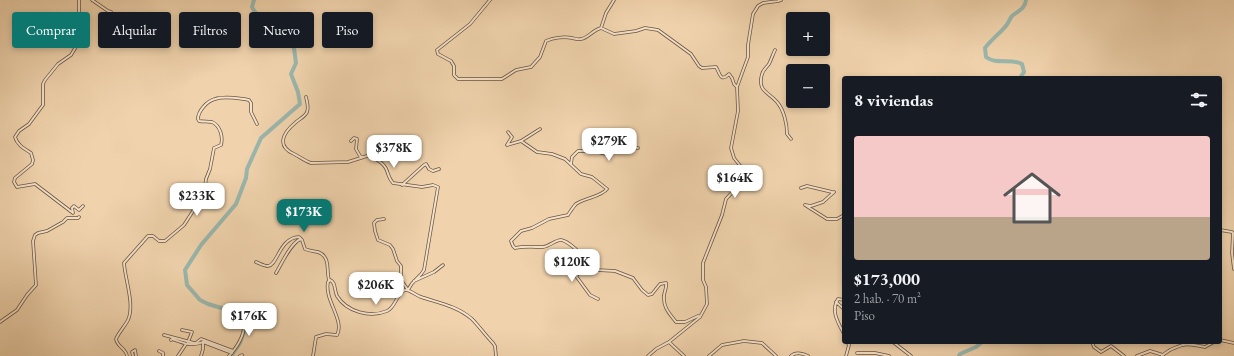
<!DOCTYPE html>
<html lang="es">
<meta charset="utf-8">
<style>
:root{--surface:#171b24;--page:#242831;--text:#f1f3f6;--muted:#9ea1a6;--accent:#0f766e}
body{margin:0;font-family:"EB Garamond",serif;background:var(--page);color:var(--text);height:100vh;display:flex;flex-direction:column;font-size:15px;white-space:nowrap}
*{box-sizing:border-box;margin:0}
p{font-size:13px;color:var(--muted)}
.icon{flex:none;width:22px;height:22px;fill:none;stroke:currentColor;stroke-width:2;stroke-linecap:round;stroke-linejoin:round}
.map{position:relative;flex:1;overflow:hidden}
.sheet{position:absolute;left:842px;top:76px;width:380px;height:268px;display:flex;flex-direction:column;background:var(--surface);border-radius:4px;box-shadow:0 2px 6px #0003}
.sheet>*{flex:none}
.top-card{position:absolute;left:12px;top:12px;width:380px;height:36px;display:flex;gap:8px}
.tools{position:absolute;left:786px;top:12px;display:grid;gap:8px}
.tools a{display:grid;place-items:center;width:44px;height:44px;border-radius:4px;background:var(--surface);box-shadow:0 2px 6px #0003;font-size:20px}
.price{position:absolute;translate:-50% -34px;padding:0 9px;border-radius:8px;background:#fff;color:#222;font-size:13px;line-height:26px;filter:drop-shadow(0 1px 2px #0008)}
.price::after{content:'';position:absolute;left:50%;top:24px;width:12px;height:9px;margin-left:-6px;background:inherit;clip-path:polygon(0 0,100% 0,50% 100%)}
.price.on{background:var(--accent);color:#fff}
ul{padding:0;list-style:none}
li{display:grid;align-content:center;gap:8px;height:212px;padding:0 12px}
li span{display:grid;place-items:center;height:124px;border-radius:4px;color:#555}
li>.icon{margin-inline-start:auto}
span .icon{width:72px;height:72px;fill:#fffc;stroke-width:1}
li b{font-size:17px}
h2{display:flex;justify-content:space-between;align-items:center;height:48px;padding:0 12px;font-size:17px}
.pill{padding:0 14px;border-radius:4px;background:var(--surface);box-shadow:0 2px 6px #0003;font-size:14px;line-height:36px}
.pill.on{background:var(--accent);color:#fff}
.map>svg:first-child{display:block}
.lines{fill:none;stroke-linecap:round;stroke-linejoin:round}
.river{stroke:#9ab7ad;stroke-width:4}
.minor-casing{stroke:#6a5542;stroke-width:3.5}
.minor{stroke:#f5e2ca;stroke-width:2}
</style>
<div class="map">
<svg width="1234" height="356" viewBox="0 0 1234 356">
<rect width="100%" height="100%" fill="#f0d3ad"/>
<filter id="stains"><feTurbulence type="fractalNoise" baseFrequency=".005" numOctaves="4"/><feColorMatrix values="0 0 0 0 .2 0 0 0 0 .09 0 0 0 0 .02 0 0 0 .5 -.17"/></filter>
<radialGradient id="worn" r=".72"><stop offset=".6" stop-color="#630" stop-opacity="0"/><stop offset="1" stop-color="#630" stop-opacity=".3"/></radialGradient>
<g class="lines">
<path class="river" d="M1020 78 1024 72 1022 64C1011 58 996 65 986 57L985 48C991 40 998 35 1005 27 1008 24 1009 20 1012 16 1018 11 1025 9 1026 0
M231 356 240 343 244 332 245 328 244 318 241 315 235 312 208 304 200 300 187 285 185 270 201 245 236 204 246 178 247 169 261 138 300 104 298 92 291 74 296 63 294 48 255 12 252 7 254 0
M959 356 960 354 976 347 982 342"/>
<g class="minor-casing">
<path id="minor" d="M79 0V14L85 27V32L71 55 58 64 45 80 43 84V105L29 124 19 131 15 137C17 145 25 149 31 153L33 160 32 164 15 178 14 182 17 187 35 184 73 213 72 208 74 206 79 210 83 206
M92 0 108 11 111 12
M490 0 470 24 437 50 438 54 451 61 454 66V75L458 79H502L516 70 531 67 540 57 546 41C553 38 564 36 572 38 576 39 578 40 581 39 588 38 593 30 601 28L614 34 636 31 645 28 658 30 691 54 699 66 702 68 716 67C720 73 720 83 729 74L732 78 734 84 737 87
M601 28 606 13 614 0
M775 50C773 54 771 60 769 64 766 68 763 70 762 74 757 92 769 92 777 102 784 110 787 124 787 134L791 139
M306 97C307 102 309 107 307 112 305 117 299 119 295 123 283 133 276 146 294 154 300 157 305 161 311 163L348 162 367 156C375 157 385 164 387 171 389 176 389 179 393 183L422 187 433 185 438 187 424 270C419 279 413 279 408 290
M540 129 521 141 537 152 552 154 565 159 581 174 592 177 607 189C601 197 584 198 576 204 573 207 570 212 568 215L549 219 532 228 521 231 511 241 513 246 515 248C524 246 534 247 543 247 550 246 555 240 561 240 571 241 589 263 597 270L615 271 633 278 642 290 648 295 652 294 660 284 666 283C667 288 664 292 664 296 663 308 670 314 676 322H685L698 316 700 317
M508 132 512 137 507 145 521 141
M351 141 354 138 357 139 356 149 360 156 362 157
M571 164 572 157 578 151H594L610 155 612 153 617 139H619L629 147 638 148
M402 185 424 165 426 164 429 169 433 171 439 169
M801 188 807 186 832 192
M834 192 823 202 811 206 805 205 827 219H837L844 215
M384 219 377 220 374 223 375 231 378 240 390 245 393 249 397 261 401 266V280L408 290
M1220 230 1232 232 1233 233 1232 253 1234 269
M256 262C259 263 264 266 268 266 278 265 279 238 299 237L302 240 305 249C309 251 314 251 318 252 331 257 326 270 329 280
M589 263 576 276 590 295 598 299
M276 273C281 265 291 242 301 239
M414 281 434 272 443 265
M844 300 838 299C830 311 839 324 844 334
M836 302 844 309
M0 322 17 310 27 295 36 285 33 241 35 235 38 233 47 231 63 222 67 218H78L79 217
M182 330 192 332 188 342
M164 335 194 343H196L201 339 233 351
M171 340 172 339C183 343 192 347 203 342L232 353
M1220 340 1234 343
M669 342 684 356
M893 342 911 356
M1092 342 1094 347 1101 352 1111 346 1124 356
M159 351 163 353V356
M857 353H875L889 356
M127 356C126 348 117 347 116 339 119 332 125 326 128 320 135 305 125 279 124 263L148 236H153L159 241H165L184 225 204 194 206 179 210 169 214 148 221 145C223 138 221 126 212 122 208 121 203 122 199 121L198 119C198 111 207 101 215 99 224 96 236 98 244 99L249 100 251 103V112L257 124
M133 356 132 352 135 350 136 356
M178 356 186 344
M201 356 203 349V342
M229 356C238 346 251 327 239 315
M240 356 242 355
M313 356 316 337 326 334 337 335C345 320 324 300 328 282L330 280C336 282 334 290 337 296 347 312 370 318 387 311 396 307 396 294 405 290 411 290 415 295 421 297 439 303 457 306 472 319 479 326 485 335 493 343L495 346 496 356
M648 356 656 349 669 342 700 317 707 304 706 287 703 280V263L722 215 726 199 739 185 742 177V168L734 158 731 148 738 111 737 87 748 57V45L753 14 758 6 763 3 778 1 781 0
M709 356 722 345 744 341 762 343 776 356
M791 356C796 351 802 353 808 356
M846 356 849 345 847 342
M1137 356 1150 351 1163 355
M1162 356C1165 353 1167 352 1170 350 1187 342 1188 344 1205 347L1214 342"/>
</g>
<use href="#minor" class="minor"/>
</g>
<rect width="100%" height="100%" filter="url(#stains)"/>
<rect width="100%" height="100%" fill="url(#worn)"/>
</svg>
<div class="tools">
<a>+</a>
<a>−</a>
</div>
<b class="price" style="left:609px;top:162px">$279K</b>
<b class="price" style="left:394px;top:169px">$378K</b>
<b class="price" style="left:735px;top:199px">$164K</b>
<b class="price" style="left:197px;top:217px">$233K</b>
<b class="price on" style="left:304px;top:233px">$173K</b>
<b class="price" style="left:572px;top:283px">$120K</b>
<b class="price" style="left:376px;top:306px">$206K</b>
<b class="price" style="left:249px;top:337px">$176K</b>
<div class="top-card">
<a class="pill on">Comprar</a>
<a class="pill">Alquilar</a>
<a class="pill">Filtros</a>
<a class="pill">Nuevo</a>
<a class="pill">Piso</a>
</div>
<section class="sheet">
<h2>8 viviendas<svg class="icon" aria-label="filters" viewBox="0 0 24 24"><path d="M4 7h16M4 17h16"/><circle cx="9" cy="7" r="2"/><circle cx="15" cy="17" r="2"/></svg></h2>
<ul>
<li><span style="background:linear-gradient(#f6c9c9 65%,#b9a48a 0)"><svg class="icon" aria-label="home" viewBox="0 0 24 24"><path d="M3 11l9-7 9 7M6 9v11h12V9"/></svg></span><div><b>$173,000</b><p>2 hab. · 70 m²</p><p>Piso</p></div></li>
</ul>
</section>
</div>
